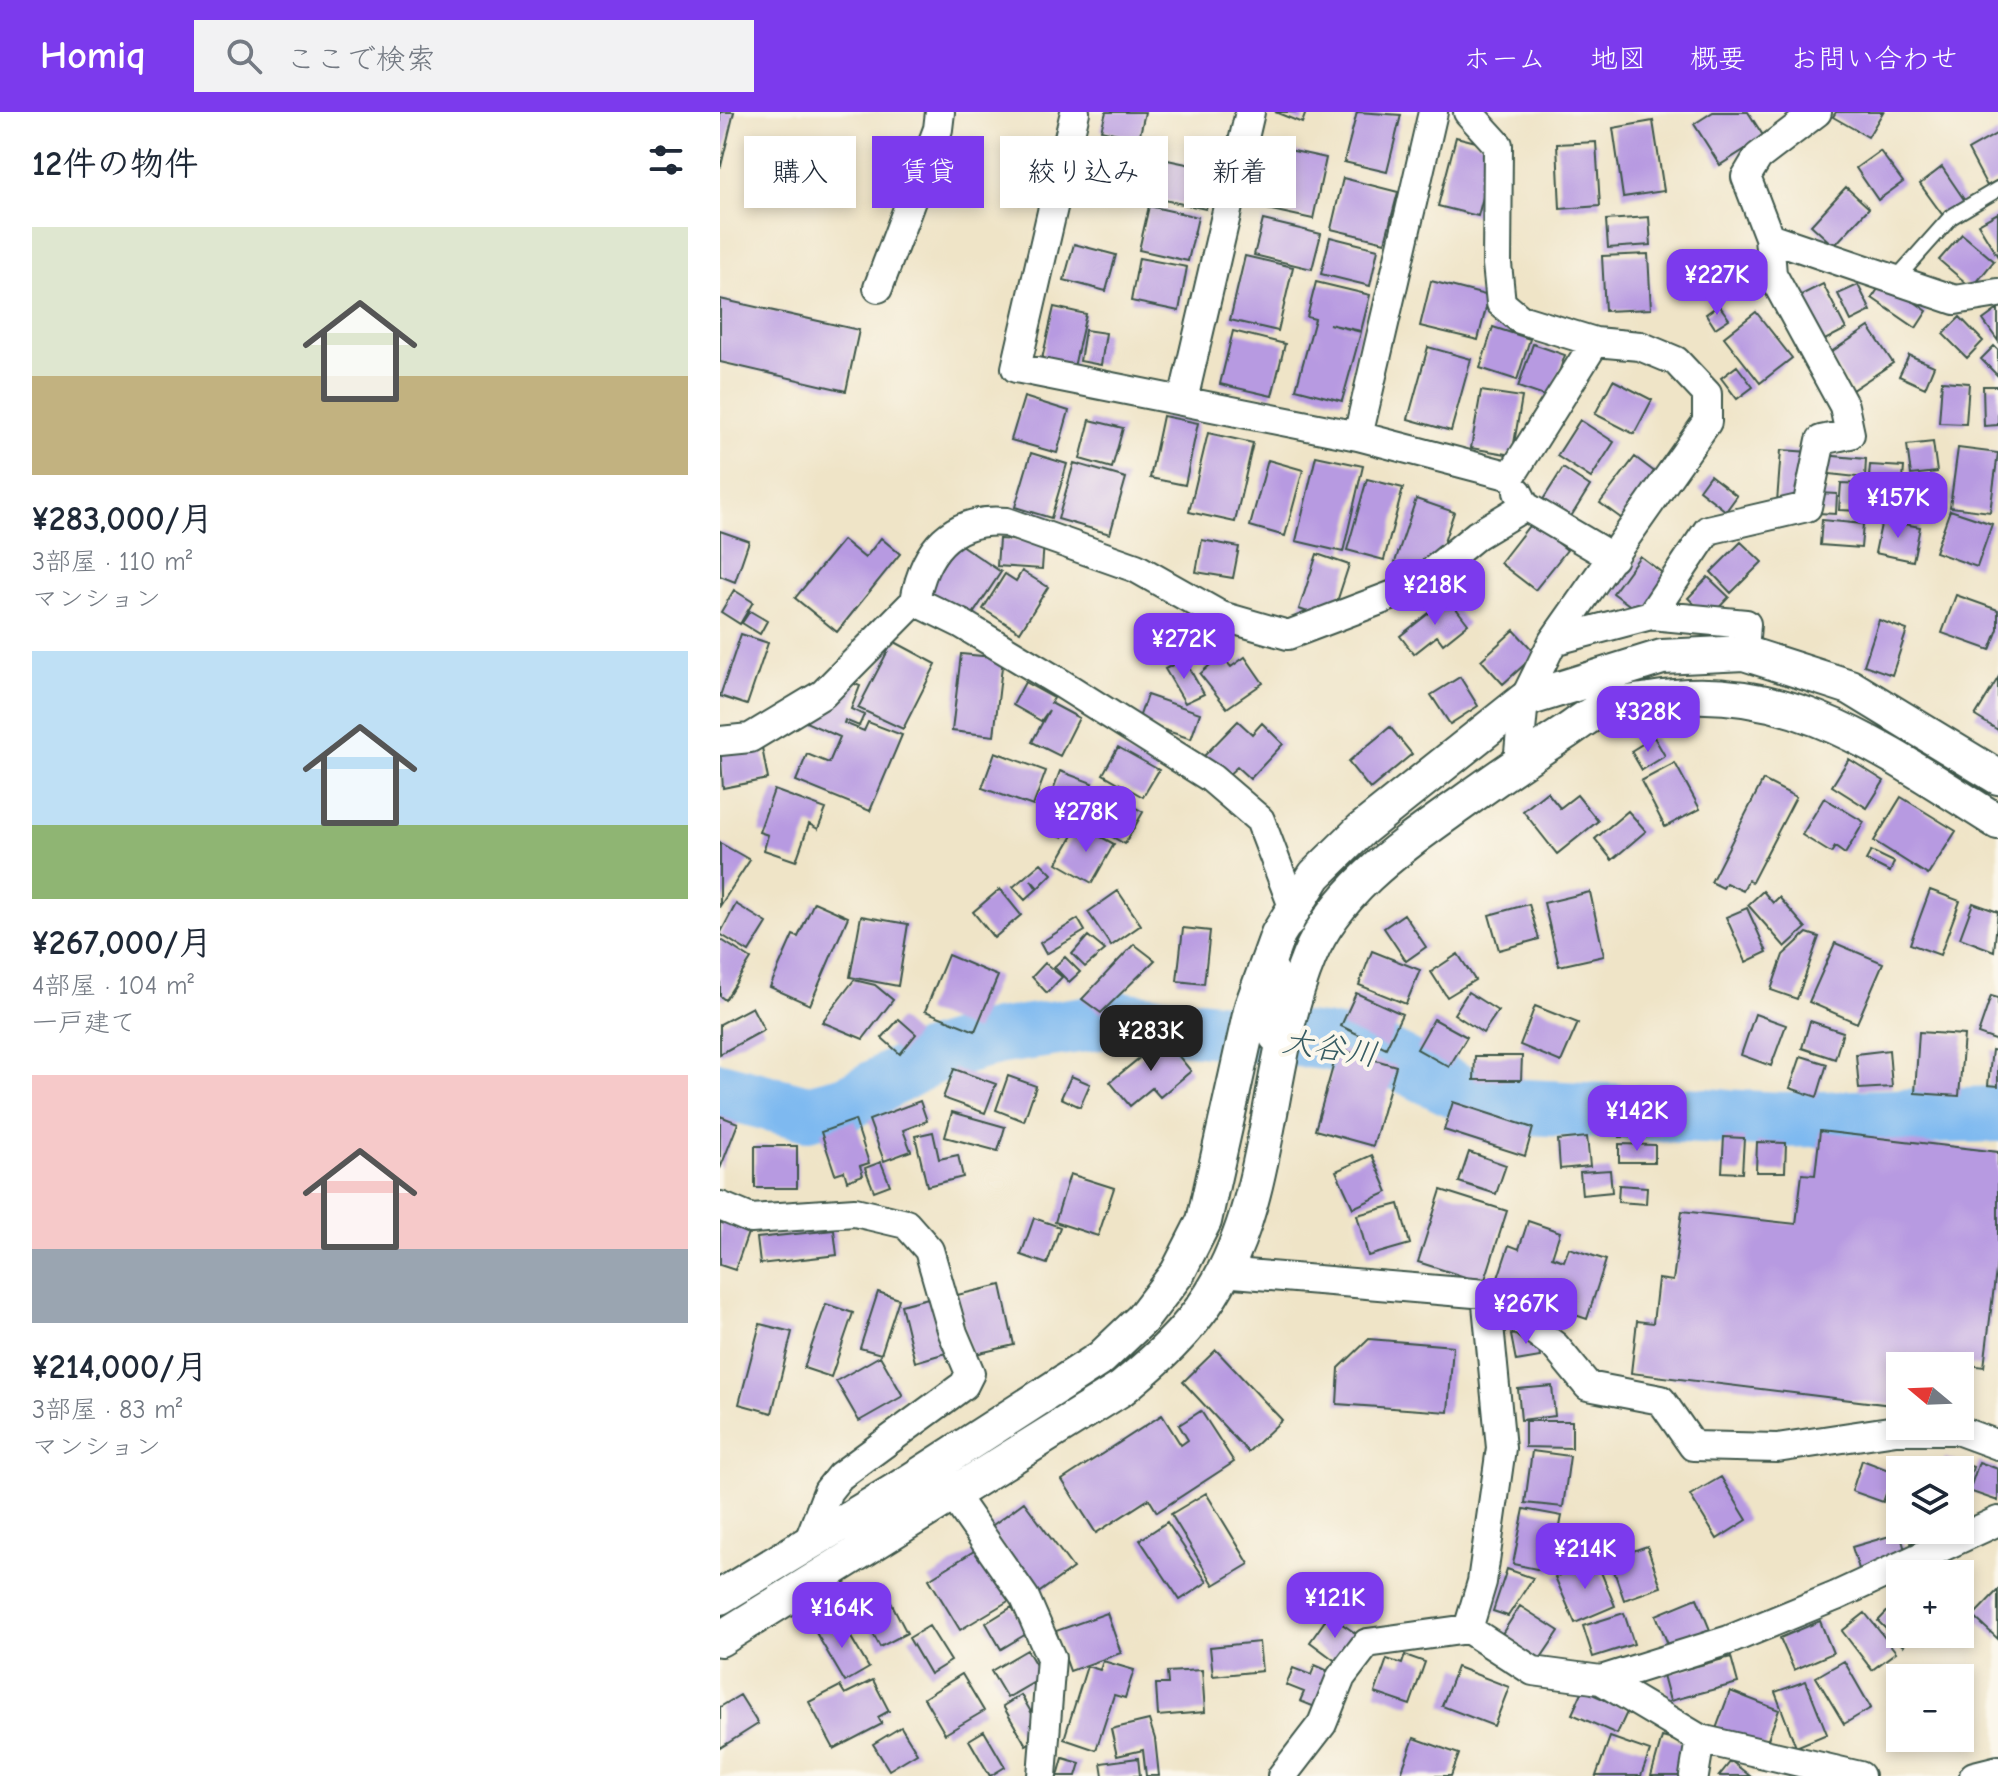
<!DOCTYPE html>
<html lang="ja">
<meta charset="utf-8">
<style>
:root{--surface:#fff;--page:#f2f2f3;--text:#1f2937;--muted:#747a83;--accent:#7c3aed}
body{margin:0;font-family:"Comic Neue","Klee One",sans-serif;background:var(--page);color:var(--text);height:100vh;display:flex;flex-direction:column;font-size:30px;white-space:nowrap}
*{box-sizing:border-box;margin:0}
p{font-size:26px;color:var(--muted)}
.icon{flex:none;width:44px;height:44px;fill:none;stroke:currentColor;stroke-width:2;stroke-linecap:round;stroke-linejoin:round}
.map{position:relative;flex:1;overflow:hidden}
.drawer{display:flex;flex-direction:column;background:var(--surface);width:720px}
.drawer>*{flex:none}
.banner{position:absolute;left:24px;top:24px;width:760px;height:72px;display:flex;gap:16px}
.needle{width:52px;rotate:289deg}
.tools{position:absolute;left:1166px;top:1240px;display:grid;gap:16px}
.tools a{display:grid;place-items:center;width:88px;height:88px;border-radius:0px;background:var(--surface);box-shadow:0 4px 12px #0003;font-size:40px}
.price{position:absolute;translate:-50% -68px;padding:0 18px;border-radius:16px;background:var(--accent);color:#fff;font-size:26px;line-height:52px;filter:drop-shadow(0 2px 4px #0008)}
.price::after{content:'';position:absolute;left:50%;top:48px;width:24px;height:18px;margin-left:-12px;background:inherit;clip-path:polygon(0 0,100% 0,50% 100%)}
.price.selected{background:#222;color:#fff}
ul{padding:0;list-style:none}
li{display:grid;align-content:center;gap:16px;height:424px;padding:0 32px}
li span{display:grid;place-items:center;height:248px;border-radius:0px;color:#555}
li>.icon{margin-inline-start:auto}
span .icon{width:144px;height:144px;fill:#fffc;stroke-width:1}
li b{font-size:34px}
h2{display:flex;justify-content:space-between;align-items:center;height:96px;padding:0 32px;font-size:34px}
.tag{padding:0 28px;border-radius:0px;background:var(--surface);box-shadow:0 4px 12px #0003;font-size:28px;line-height:72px}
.tag.selected{background:var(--accent);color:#fff}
header{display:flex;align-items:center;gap:48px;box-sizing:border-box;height:112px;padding:0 40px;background:var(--accent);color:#fff}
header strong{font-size:38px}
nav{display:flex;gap:44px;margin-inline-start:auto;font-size:28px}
.search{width:560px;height:72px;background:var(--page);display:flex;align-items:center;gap:20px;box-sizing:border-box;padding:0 28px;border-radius:0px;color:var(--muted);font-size:30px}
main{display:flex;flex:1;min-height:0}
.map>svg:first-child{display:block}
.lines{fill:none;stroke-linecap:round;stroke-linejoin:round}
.river{stroke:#7eb9f0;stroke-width:56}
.building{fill:#b79ae1}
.service-casing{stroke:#3e564a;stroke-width:18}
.minor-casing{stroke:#3e564a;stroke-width:32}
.tertiary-casing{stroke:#3e564a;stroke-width:38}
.service{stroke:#fff;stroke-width:14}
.minor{stroke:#fff;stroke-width:28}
.tertiary{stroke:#fff;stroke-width:34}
.labels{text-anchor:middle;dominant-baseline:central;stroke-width:8;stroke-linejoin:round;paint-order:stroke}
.water-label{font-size:32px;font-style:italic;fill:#375c63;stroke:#fbf7ec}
</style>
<header>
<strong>Homiq</strong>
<div class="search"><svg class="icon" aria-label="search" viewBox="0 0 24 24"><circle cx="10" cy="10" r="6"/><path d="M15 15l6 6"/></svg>ここで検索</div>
<nav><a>ホーム</a><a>地図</a><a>概要</a><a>お問い合わせ</a></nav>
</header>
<main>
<section class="drawer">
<h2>12件の物件<svg class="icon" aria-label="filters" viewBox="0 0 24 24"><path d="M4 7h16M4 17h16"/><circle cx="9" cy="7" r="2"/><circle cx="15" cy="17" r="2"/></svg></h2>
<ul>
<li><span style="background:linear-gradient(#dfe7d0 60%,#c2b280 0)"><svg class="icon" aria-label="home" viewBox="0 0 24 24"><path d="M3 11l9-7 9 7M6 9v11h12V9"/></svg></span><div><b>¥283,000/月</b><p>3部屋 · 110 m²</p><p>マンション</p></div></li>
<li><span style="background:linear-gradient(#bfe0f5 70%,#8fb573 0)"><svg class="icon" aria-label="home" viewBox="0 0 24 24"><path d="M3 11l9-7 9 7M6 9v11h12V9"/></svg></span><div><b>¥267,000/月</b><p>4部屋 · 104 m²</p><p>一戸建て</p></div></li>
<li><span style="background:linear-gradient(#f6c9c9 70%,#9aa5b1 0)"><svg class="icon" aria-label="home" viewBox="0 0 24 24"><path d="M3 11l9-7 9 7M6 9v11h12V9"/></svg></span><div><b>¥214,000/月</b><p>3部屋 · 83 m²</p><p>マンション</p></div></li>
</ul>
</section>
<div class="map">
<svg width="1278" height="1664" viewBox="0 0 1278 1664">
<rect width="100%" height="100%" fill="#fbf7ec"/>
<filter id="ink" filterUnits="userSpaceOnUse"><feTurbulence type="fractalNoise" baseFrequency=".0125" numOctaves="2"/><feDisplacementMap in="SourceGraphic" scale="16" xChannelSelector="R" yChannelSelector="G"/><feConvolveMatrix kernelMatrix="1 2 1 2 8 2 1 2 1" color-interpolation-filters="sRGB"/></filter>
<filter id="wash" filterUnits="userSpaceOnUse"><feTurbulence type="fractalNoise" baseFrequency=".006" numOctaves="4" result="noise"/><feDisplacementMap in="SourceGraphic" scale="32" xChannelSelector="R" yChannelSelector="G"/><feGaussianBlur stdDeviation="1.8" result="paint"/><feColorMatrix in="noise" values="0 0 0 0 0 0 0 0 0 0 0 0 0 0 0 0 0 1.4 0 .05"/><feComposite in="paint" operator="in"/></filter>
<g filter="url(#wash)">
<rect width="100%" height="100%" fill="#efe4c7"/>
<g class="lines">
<path class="river" d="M0 978 87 1001 127 991 211 945 276 925 399 907 603 930 658 940 766 993 1061 1008 1278 1002"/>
</g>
<g id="blocks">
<path class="building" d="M0 0H14L1 54 0 53Z
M386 0H425L419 27 381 18Z
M555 0H586L582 11Z
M637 0 681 3 667 60 624 50Z
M993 0H1028L1044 25 1000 53 974 12Z
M1116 0H1163L1148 25 1113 5Z
M933 9 944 79 903 85 893 16Z
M1278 21V68L1267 74 1248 38Z
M393 25 433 34 423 74 384 65Z
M736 25 776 35 758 104 718 94Z
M876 30 880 94 840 97 837 32Z
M555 35 606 46 593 107 542 96Z
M1160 39 1183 70 1158 88 1136 56Z
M438 46 495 58 486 97 430 85Z
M1222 55 1245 89 1224 105 1200 72Z
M623 66 678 80 665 130 611 117Z
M1126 75 1149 96 1114 134 1091 113Z
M429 94 478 105 468 149 419 138Z
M1278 101V145L1258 112Z
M929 105 931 133 888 136 886 108Z
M543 108 601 122 592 157 534 143Z
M1242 122 1274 149 1252 176 1219 148Z
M610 125 658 137 650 174 601 162Z
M354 132 396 143 386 179 344 168Z
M928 142 931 197 885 199 882 144Z
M525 144 573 155 558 219 510 208Z
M419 146 467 155 459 199 411 189Z
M1164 168 1207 199 1196 216 1152 186Z
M711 169 769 184 758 228 700 214Z
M596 170 650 183 641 219 609 212 641 220 622 289 576 277 595 207 587 205Z
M1103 172 1126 217 1101 230 1077 185Z
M1138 173 1151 199 1131 209 1118 182Z
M0 187 139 218 126 279 0 250Z
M999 193 1009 207 995 216 986 202Z
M334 195 366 202 354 255 322 247Z
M1278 197V229L1263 208Z
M1036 200 1072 246 1040 271 1004 225Z
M1240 205 1263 229 1247 246 1223 222Z
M773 215 810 227 797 268 760 256Z
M1149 215 1173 251 1132 278 1108 242Z
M365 218 386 221 381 253 360 249Z
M513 219 565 232 552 284 500 272Z
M813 232 845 243 830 286 798 275Z
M1274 234 1278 238V264L1261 247Z
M708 235 751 247 731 319 688 307Z
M1189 243 1214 254 1205 276 1179 264Z
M1017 254 1033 275 1017 287 1001 266Z
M893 268 932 288 914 322 875 302Z
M1222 269 1249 271 1246 312 1219 311Z
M1263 274H1278V313L1264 314Z
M761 279 802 285 792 343 751 336Z
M304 285 349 299 337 341 291 328Z
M443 304 478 311 465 373 430 366Z
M370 308 403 316 392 356 360 347Z
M860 308 894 330 871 366 837 344Z
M488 321 533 331 515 410 469 400Z
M1213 330 1217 360 1191 363 1187 333Z
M1238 336 1278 341 1270 400 1230 395Z
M1061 338 1090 340 1086 392 1057 390Z
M311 341 347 352 331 406 295 395Z
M1103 343 1146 347 1145 366 1101 361Z
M596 344 643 354 623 440 576 429Z
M915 345 940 364 905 409 880 391Z
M548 348 583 358 565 424 530 414Z
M354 351 406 366 390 422 338 407Z
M1150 353 1184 355 1180 405 1146 403Z
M843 356 870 374 847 411 819 394Z
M990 363 1017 384 1006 399 979 378Z
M647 367 683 376 664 448 627 438Z
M1121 371 1143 372 1141 399 1119 398Z
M1099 381 1117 382 1116 402 1098 401Z
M696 387 734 400 713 463 675 450Z
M1230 398 1272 412 1257 455 1215 440Z
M1102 408 1143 412 1141 436 1100 433Z
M1162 408 1200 415 1193 449 1155 441Z
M812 410 847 438 815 478 780 451Z
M0 419 29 429 15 470 0 464Z
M161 426 180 442 117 520 75 486 123 428 145 446Z
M279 427 324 430 322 457 277 454Z
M482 428 519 435 513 466 476 460Z
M1021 430 1042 450 1011 481 991 460Z
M238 431 281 460 247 511 204 481Z
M597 442 629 453 611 508 579 497Z
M920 444 949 466 923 503 893 481Z
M302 459 328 475 300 520 263 497 285 462 296 469Z
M988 465 1009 485 989 506 968 486Z
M14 478 33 490 20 512 1 500Z
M1236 483 1278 498V517L1270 538 1222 521Z
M728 486 748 512 723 532 717 524 694 542 680 524Z
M30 499 47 509 40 522 22 511Z
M1159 508 1187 518 1172 563 1144 553Z
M794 518 816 542 783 572 761 548Z
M21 522 48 531 27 593 0 584Z
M173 529 216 552 183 617 138 596Z
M241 542 283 546 274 624 232 619Z
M501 543 511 555 525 545 543 571 507 596 480 562Z
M464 547 484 582 465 591 445 557Z
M740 565 758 594 730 612 711 583Z
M1278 566V618L1255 604Z
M125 568 140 574 131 597 144 603 139 614 125 608 124 611 144 619 148 610 182 623 150 699 76 669 87 642 109 651 120 625 81 608Z
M305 570 334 586 331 591 359 606 340 644 312 630 329 598 321 609 293 593Z
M427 583 480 601 471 627 418 609Z
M518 609 532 622 542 611 563 632 530 667 517 655 506 665 484 644Z
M670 615 692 642 650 677 628 650Z
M40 625 48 667 3 676 0 632Z
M934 625 945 644 922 658 911 639Z
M398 635 439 658 423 685 383 662Z
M275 640 326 659 313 694 262 676Z
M1129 647 1164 669 1147 696 1112 674Z
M955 651 980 697 945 715 921 669Z
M340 659 372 671 355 715 348 712 343 725 319 716Z
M1043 668 1076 685 1032 770 1028 768 1023 779 1006 771 1003 776 991 770Z
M383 677 423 700 405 732 364 709Z
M54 678 106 697 98 717 89 712 76 749 44 738 48 723 39 720Z
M827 680 840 696 857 683 878 709 837 742 803 699Z
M1181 685 1236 719 1208 763 1154 729Z
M1104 686 1144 710 1125 742 1115 735 1111 741 1082 723Z
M908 699 926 719 892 748 875 727Z
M359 713 394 732 372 771 337 751Z
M0 731 30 748 0 794Z
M1151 739 1174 750 1170 760 1146 748Z
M321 751 332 762 318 776 311 768 317 777 305 788 293 775Z
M280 777 301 803 274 826 253 800Z
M1210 778 1240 789 1220 843 1190 832Z
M398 779 421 813 391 834 368 800Z
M1043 779 1053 791 1059 785 1086 816 1065 835 1028 793Z
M870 780 884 844 839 854 824 791Z
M94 790 128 805 90 893 50 875 73 823 78 825Z
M1253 791 1278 800 1274 839 1240 826Z
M16 792 47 811 29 840 0 822Z
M809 792 819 827 779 838 769 803Z
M1027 796 1047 840 1026 850 1006 805Z
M684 802 706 835 686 849 664 816Z
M141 804 188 812 178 874 130 865Z
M358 807 365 819 326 842 320 831Z
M463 816 490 819 484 872 457 869Z
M1087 821 1099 825 1077 887 1051 878 1063 843Z
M368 824 385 838 365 855 352 842Z
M0 827 31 847 5 888 0 884Z
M1115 831 1163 851 1137 911 1089 890Z
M414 832 435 848 381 901 362 887Z
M652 839 700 858 686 892 639 873Z
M738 842 755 868 727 885 711 860Z
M228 843 278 864 255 919 205 899Z
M345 845 360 860 349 870 334 855Z
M325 851 342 865 327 881 312 865Z
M134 868 155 873 173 888 143 927 102 910Z
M748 880 778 899 763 921 734 902Z
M636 881 682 902 666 936 621 914Z
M1271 884 1278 886V929L1258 922Z
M815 894 858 911 841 950 800 933Z
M32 895 44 918 0 942V912Z
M1035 902 1066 913 1051 954 1021 943Z
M179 907 196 922 180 942 162 926Z
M714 907 747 925 729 955 697 937Z
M1090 909 1123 920 1115 947 1082 936Z
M1199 920 1244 923 1239 984 1195 981Z
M444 926 471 959 440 985 432 976 410 994 390 970Z
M618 937 676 954 653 1034 595 1018Z
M1169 938 1172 975 1139 977 1136 942Z
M1272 938 1278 939V974L1268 973Z
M755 944H802L801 968H754Z
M1081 944 1107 952 1097 985 1070 976Z
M234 957 276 972 265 1001 223 986Z
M288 964 316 974 304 1009 276 998Z
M351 964 370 972 360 995 341 986Z
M200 989 207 1009 183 1018 191 1039 164 1049 149 1008Z
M733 990 813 1016 805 1044 724 1018Z
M232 1000 285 1015 278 1039 225 1025Z
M0 1004 18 1011 0 1057Z
M135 1008 149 1051 140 1054 143 1063 127 1069 124 1059 115 1062 101 1020Z
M940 1011V1024L900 1025V1013Z
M1100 1019 1278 1040V1142L1264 1255 1249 1253 1247 1275 1240 1274V1254H1180V1294L911 1261 917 1209 933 1211 938 1167 953 1169 962 1099 1076 1112 1082 1062 1095 1063Z
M213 1020 219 1047 238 1043 243 1065 207 1074 195 1024Z
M867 1025 870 1054 840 1057 838 1028Z
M1004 1025 1024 1026 1022 1061 1002 1060Z
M1037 1030 1066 1031 1065 1060H1036Z
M899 1032 935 1033V1050H899Z
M35 1034H77V1076H35Z
M749 1040 786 1053 776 1082 739 1070Z
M652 1043 668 1080 633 1096 616 1059Z
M161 1050 170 1073 154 1079 145 1056Z
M890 1058 892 1080 862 1083 860 1060Z
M350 1062 394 1076 378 1124 335 1110Z
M899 1073 927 1075 926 1092 898 1090Z
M721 1078 787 1099 764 1171 698 1150Z
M679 1092 690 1132 648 1144 637 1103Z
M0 1104 30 1115 15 1158 0 1153Z
M314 1106 340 1115 327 1152 301 1143Z
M808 1109 840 1120 832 1145 844 1149 849 1136 886 1148 867 1207 784 1179 787 1172 777 1169 789 1133 799 1137Z
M114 1118 117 1143 40 1152 37 1126Z
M281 1173 294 1233 251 1243 237 1183Z
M158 1180 179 1187 161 1242 140 1236Z
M212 1185 226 1241 195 1250 181 1193Z
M106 1192 133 1201 111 1265 84 1256Z
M40 1212 72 1220 52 1301 19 1292Z
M816 1219 820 1245 796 1249 791 1223Z
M649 1227 733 1234 728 1300 617 1292 619 1256Z
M496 1238 562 1308 528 1340 463 1270Z
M160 1244 183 1284 139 1309 116 1269Z
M832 1274 835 1304 801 1308 798 1277Z
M481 1299 514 1350 437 1400 429 1387 376 1421 342 1368 442 1303 461 1333 468 1328 459 1313Z
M805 1309H852V1336L805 1335Z
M812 1339 850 1344 843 1395 805 1391Z
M1225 1346 1253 1355 1241 1392 1240 1358H1221Z
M1187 1347 1217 1358H1183Z
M1142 1348 1174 1360 1163 1390 1132 1379Z
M1259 1350 1278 1357V1389L1249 1379Z
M1001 1365 1027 1408 997 1427 970 1383Z
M1180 1368V1402L1169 1398Z
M486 1381 529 1452 494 1473 451 1402Z
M304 1390 353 1456 317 1482 269 1416Z
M804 1397 842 1404 831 1460 793 1452Z
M1247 1399 1258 1416 1201 1449 1191 1431 1214 1418H1240V1403Z
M447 1410 487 1470 460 1488 420 1428Z
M1180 1421 1187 1445 1140 1460 1132 1435Z
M927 1434 941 1475 904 1488 890 1447Z
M259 1436 290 1488 240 1518 209 1467Z
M876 1448 895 1494 855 1511 835 1465Z
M787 1457 813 1466 788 1504 773 1499Z
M163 1475 187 1521 160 1535 136 1489Z
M1278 1478V1527L1253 1504Z
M977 1486 990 1518 949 1535 936 1503Z
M1180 1486V1522H1194L1183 1534 1158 1509Z
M800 1494 839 1519 816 1553 778 1528Z
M292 1495 308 1521 281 1537 266 1511Z
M387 1501 401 1541 350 1559 336 1519Z
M904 1501 914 1532 873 1545 863 1514Z
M1145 1501 1176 1540 1152 1558 1122 1519Z
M609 1503 641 1525 621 1553 590 1530Z
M119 1505 149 1556 125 1570 95 1519Z
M1100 1509 1113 1541 1074 1558 1060 1526Z
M209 1514 231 1549 210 1562 189 1526Z
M539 1530 542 1559 493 1564 490 1535Z
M307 1538 323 1565 287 1586 271 1559Z
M685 1543 705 1550 690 1593 655 1581 667 1547 682 1552Z
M1011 1545 1018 1571 950 1589 943 1563Z
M383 1549 414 1558 405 1586 394 1583 376 1638 344 1627 367 1554 380 1558Z
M1124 1549 1151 1596 1124 1612 1096 1565Z
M595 1553 615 1562 600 1597 580 1589 584 1580 566 1573 573 1556 591 1563Z
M737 1555 789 1575 774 1614 722 1594Z
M482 1558 485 1600 438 1604 436 1572H448L447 1560Z
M242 1562 264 1599 225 1622 204 1586Z
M153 1568 169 1599 158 1605 162 1612 114 1637 89 1590 120 1574 125 1582Z
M1086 1569 1107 1622 1076 1635 1055 1580Z
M863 1578 908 1598 897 1622 852 1602Z
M1010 1579 1059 1598 1045 1635 996 1617Z
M20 1583 38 1612 0 1636V1595Z
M301 1583 324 1622 306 1633 283 1594Z
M429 1608 435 1627 439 1664H426L423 1638 397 1644 391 1617Z
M181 1615 197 1641 169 1658 153 1632Z
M264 1619 285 1655 270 1664 249 1628Z
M890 1625 930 1639 921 1664H876Z
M942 1625 971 1633 963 1664H931Z
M694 1626 739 1642 731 1664H680Z
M343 1646 360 1651 356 1664H338Z
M418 1646 420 1664H383L381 1651Z
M1011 1649 1030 1664H999Z"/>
</g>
</g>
<g filter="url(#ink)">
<use href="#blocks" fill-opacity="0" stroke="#3e564a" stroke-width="2"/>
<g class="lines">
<g class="service-casing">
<path id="service" d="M1175 168 1231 105 1278 77"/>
</g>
<g class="minor-casing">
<path id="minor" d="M355 0 296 256 638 324 791 364 875 230
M748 0 778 33 777 152 781 191 800 207 875 230 920 234 956 249 987 282V310L833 529 804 588 798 651
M1049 125 1235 188 1278 181
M158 176 218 17 220 0
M463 288 530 0
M638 324 713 0
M798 380 805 394 893 446
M195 489C204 438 232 405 286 410L416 456 501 504 568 523 692 476 757 423 805 394
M931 503 988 418 1087 395 1101 328 1130 322 1124 294 1052 162 1049 125 1026 65 1038 45 1097 0
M833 529 931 503 1026 512 1024 541
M0 629 30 626 103 582 195 489 242 512 342 572 491 666 540 708 574 797 569 812
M554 926 548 885 555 860
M0 1094 31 1107 135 1100 186 1112 209 1138 233 1221 250 1261 244 1273 120 1364 108 1379 88 1431
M502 1160 766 1182 835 1234 868 1274 941 1288 973 1334 1057 1336 1176 1318H1237L1278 1333
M233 1383 305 1486 331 1546 322 1664
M748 1517 762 1470 781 1336 766 1182
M881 1568 1009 1528 1116 1484 1278 1409
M562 1664 602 1612 621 1565 647 1531 748 1517 813 1559 881 1568 980 1627 1140 1664
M974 1664 980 1627
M1254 1664 1278 1658"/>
</g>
<g class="tertiary-casing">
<path id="tertiary" d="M0 1485 178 1377 381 1246 422 1207 458 1160 484 1109 532 894 558 822 595 763 641 718 804 588 942 545 1024 541 1130 575 1278 665
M0 1527 401 1277C435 1249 467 1221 491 1183 555 1081 544 954 589 845 617 778 681 735 738 694 774 668 810 643 846 620 858 612 872 600 885 596 899 591 916 590 930 588 1068 564 1168 641 1278 710"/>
</g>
<use href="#service" class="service"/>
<use href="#minor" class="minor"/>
<use href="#tertiary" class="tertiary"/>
</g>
</g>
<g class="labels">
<g class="water-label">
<text transform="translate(610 936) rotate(9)">大谷川</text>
</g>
</g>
</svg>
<div class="tools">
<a><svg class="needle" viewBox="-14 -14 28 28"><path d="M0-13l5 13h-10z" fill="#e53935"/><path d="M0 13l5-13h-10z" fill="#747a83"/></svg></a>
<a><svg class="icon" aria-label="layers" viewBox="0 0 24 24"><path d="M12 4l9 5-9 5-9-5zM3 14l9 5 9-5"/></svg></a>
<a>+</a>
<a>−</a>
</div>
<b class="price" style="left:997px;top:205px">¥227K</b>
<b class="price" style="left:1178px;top:428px">¥157K</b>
<b class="price" style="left:715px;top:515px">¥218K</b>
<b class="price" style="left:464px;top:569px">¥272K</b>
<b class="price" style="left:928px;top:642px">¥328K</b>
<b class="price" style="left:366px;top:742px">¥278K</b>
<b class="price selected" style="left:431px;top:961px">¥283K</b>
<b class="price" style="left:917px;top:1041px">¥142K</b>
<b class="price" style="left:806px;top:1234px">¥267K</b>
<b class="price" style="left:865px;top:1479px">¥214K</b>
<b class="price" style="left:615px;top:1528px">¥121K</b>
<b class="price" style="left:122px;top:1538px">¥164K</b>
<div class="banner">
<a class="tag">購入</a>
<a class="tag selected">賃貸</a>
<a class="tag">絞り込み</a>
<a class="tag">新着</a>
</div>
</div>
</main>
